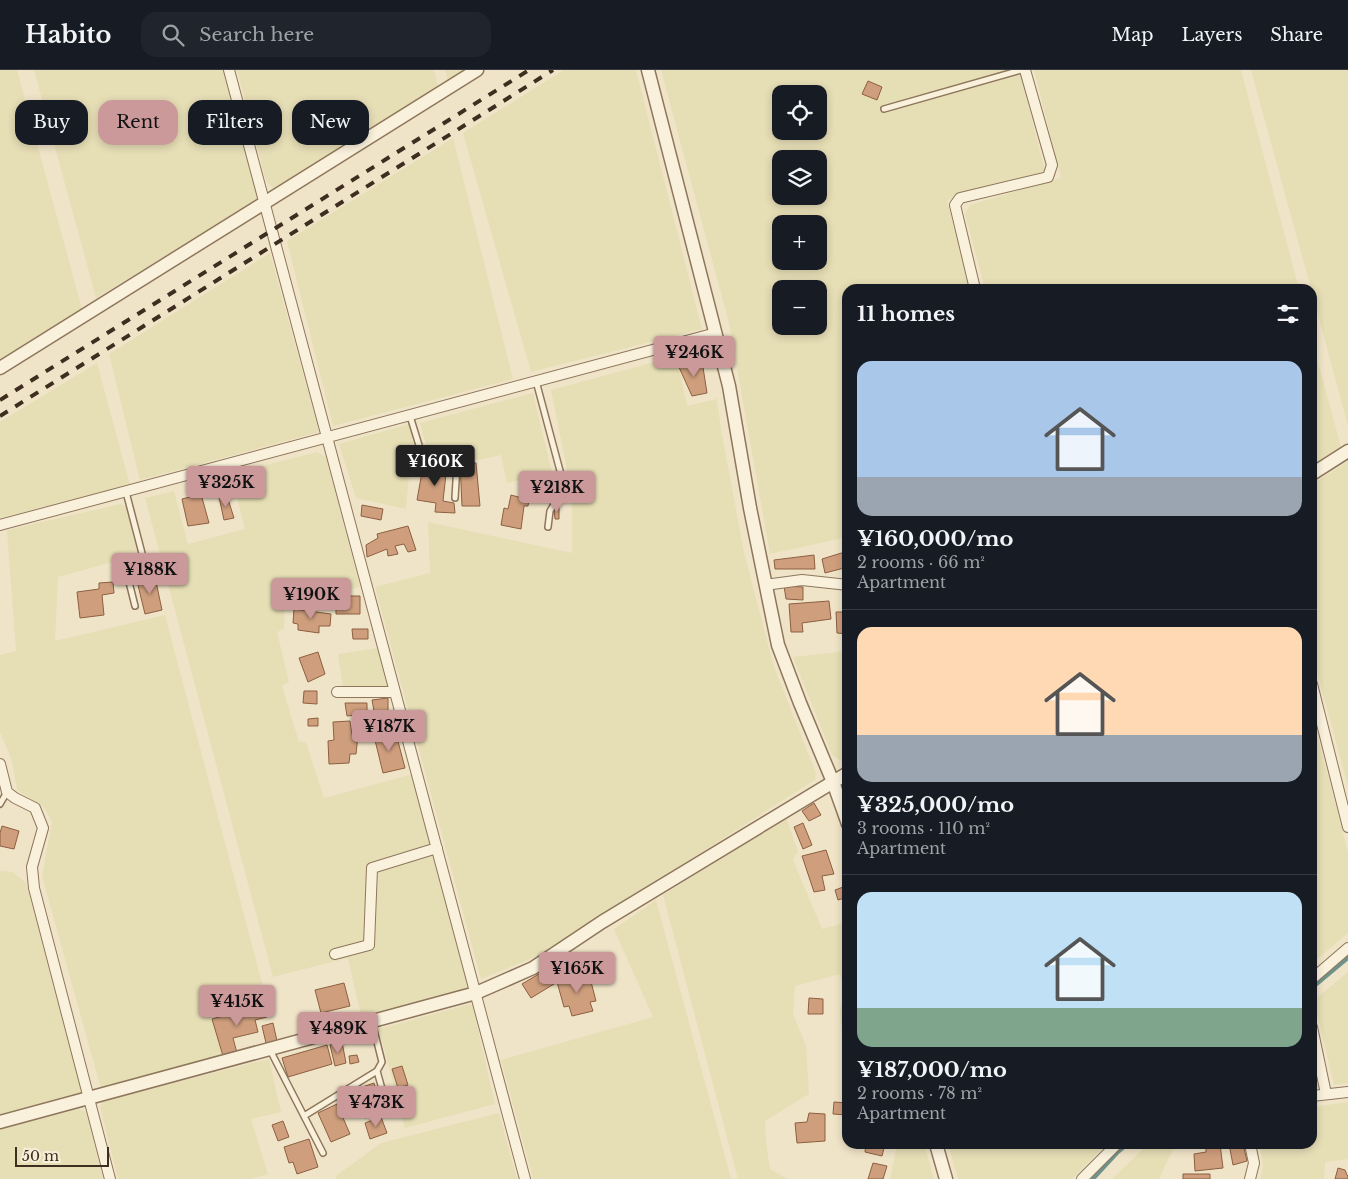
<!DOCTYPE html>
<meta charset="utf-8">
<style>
:root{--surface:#171b24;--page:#20242c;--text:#f1f3f6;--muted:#9ea1a6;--line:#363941;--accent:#cc999b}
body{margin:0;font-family:"Libre Baskerville",serif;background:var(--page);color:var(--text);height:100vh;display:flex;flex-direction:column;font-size:19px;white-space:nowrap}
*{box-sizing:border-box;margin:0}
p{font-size:16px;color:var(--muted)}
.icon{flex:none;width:28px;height:28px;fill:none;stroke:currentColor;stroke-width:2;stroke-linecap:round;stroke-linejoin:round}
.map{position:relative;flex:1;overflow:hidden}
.side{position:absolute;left:842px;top:214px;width:475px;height:865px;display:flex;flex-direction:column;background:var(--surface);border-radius:15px;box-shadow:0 2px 8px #0003}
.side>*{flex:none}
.banner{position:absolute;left:15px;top:30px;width:475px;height:45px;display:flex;gap:10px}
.controls{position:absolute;left:772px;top:15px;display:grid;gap:10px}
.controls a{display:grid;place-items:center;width:55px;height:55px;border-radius:10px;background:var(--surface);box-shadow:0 2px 8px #0003;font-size:25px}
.scale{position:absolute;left:15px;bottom:12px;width:94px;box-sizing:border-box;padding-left:5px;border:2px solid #3d2e20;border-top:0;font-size:14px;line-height:18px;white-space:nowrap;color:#3d2e20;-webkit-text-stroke:4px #f7eed8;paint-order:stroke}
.price{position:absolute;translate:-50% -42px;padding:0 11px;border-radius:5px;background:var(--accent);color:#111;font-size:16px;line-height:32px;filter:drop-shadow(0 1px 2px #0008)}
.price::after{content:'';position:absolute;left:50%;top:30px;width:15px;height:11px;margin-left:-8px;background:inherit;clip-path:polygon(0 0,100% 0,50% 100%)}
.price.selected{background:#222;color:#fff}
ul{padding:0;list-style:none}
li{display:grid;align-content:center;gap:10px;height:265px;padding:0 15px}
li+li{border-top:1px solid var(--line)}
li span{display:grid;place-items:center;height:155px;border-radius:15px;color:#555}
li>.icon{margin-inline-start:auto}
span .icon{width:90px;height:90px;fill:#fffc;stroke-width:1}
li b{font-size:21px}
h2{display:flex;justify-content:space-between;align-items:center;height:60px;padding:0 15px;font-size:21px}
.pill{padding:0 18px;border-radius:15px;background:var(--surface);box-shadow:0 2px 8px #0003;font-size:18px;line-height:45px}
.pill.selected{background:var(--accent);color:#111}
header{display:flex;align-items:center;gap:30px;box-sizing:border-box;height:70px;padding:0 25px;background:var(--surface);border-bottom:1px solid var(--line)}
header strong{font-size:24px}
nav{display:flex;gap:28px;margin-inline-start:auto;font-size:18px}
.search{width:350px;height:45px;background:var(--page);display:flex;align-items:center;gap:12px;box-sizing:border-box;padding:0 18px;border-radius:15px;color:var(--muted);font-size:19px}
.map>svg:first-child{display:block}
.farmland{fill:#e6deb5;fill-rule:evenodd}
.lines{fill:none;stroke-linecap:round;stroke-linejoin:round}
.stream{stroke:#6f938a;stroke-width:4}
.building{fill:#cf9f7d;stroke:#8d5f41}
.service-casing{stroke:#8d765c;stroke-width:8}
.minor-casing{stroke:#8d765c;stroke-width:12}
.tertiary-casing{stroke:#8d765c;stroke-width:15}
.service{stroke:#faf1dc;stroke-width:5}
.minor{stroke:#faf1dc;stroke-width:10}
.tertiary{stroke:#faf1dc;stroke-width:12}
.rail{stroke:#3d2e20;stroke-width:4;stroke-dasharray:9 9;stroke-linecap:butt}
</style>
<header>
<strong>Habito</strong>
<div class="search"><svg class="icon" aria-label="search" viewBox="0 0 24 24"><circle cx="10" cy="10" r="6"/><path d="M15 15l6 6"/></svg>Search here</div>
<nav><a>Map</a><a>Layers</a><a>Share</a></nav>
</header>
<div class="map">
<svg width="1348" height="1109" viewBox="0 0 1348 1109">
<rect width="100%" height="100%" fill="#f0e4c8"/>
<path class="farmland" d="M0 0H17L82 239 0 289Z
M34 0H224L258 129 96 228Z
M237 0H434L438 16 275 120 266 111Z
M445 0H465L448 11Z
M564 0H636L702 259 531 302 463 63Z
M661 0H1019L1045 101 947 130 970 219H848L847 467 770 484 729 253ZM781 24H819V61H781ZM781 89H819V126H781ZM781 154H819V191H781ZM781 219H819V256H781Z
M1034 0H1241L1299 219H985L965 144 970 135 1061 108Z
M1251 0H1348V356L1313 226 1312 219H1311Z
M453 68 513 309 333 356 287 171Z
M270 183 319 362 140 410 109 284Z
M1312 270 1341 377 1313 395H1312Z
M677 286 687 336 717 329 721 359 744 482 774 597 816 703 815 710 540 885 481 909 375 517 430 503 428 452 572 483V425L551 320Z
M97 293 130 415 0 448V352Z
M533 323 552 403 507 413 501 385 479 390 429 385 420 353Z
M409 354 417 388 409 406 406 439 356 428 339 374Z
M317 382 326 387 360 517 285 536 284 559 277 562 289 612 282 616 299 672H306L324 728 413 704 469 920 362 950 348 888 273 907 145 428 174 421 188 474 245 459 231 404Z
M1348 391V717L1312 583 1313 414Z
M121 434 126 437 138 485 58 507 55 571 165 545 263 917 207 933 223 986 101 1019 42 806 52 752 44 737 17 720 12 691 0 662V585L16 581 7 460Z
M378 578 390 622 344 624 338 584Z
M847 581H848L847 695 832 685 793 587Z
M1312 644 1348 782V863L1313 893Z
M786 748 798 781 793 790 822 859 847 852V980L842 965 840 943 844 919 840 904 795 916 793 944 806 976 809 1024 765 1051 766 1072 770 1099 787 1109H738L663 825Z
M0 801 13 802 26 813 82 1024 0 1045Z
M656 830 731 1109H533L501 990 653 947 614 859Z
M1348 902V1013L1334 1015 1314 930Z
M470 934 473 937 495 1034 405 1058 379 959Z
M1313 986 1320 1018 1313 1019H1312Z
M269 989 281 1042 251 1049 268 1104 250 1109H118L100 1037 103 1031Z
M1348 1032V1089L1325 1092 1324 1109H1260L1263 1097 1260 1074H1312L1313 1037Z
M79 1039 86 1042 103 1109H0V1059Z
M499 1043 517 1109H336L337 1105 381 1073Z
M897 1074H924L934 1109H890Z
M948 1074H1107L1072 1109H958Z
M1148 1074H1172L1174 1077 1159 1109H1112Z"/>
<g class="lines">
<path class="stream" d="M1312 918 1348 888
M1093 1109 1118 1082 1128 1074"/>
</g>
<path class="building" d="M868 11 882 17 877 30 862 24Z
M702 291 707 323 692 326 678 295Z
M424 391 447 395 443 431 454 433 455 443 435 442 436 433 417 430Z
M460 392 476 393 480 436H462Z
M201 424 209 453 188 456 182 429Z
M511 425 529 430 528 436H524L521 459 501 455 504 438 508 439Z
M227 426 234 448 224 450 219 427Z
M362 435 383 439 381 450 361 446Z
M559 437V449H555L554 438Z
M408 456 416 480 408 482 404 474 395 476 398 484 388 486 387 479 367 487 366 475 378 468 377 464Z
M848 481V497L825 503 822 489Z
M814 485 815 499H775L774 490Z
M155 507 162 540 145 544 137 511Z
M113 512 114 523 102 525 104 545 80 548 77 522 99 519V513Z
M784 516 803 517V530L786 529Z
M336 526H360V544H336Z
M829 531 831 549 802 553 803 562H791L789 534Z
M294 539 331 544 330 556H319V563L298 560V554L293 553Z
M836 542H848V564L837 563Z
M352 559H368V569H353Z
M318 582 325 604 308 612 299 588Z
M304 621H317V634L303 633Z
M388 628V641H374L372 630Z
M345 633H367V644L347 646Z
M318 648V656H308V649Z
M350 651 352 665H358L356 684H350L349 693 329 694 328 671 334 670 333 652Z
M395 660 405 698 383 703 374 666Z
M814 733 821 745 809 751 802 741Z
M803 753 812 775 803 779 794 757Z
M2 756 19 761 14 779 0 776V763Z
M826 780 834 804 822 806 825 820 814 822 802 786Z
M846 816 848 827 838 830 835 820Z
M569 886 577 900 531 928 522 914Z
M589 904 596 931 590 932 593 941 572 946 569 936 564 937 557 912Z
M344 913 350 936 321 943 315 920Z
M809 928 823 929V944H808Z
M264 935 267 947 255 950 258 962 233 968 237 983 223 986 212 949Z
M273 953 277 971 266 973 262 956Z
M342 972 346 993 335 996 330 975Z
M327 975 332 994 288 1007 282 988Z
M357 985 359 992 350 994 349 986Z
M402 996 408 1015 398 1018 392 999Z
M374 1013 384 1042 365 1048 356 1019Z
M353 1026 359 1043 349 1047 343 1029Z
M834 1032 847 1033V1045L833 1044Z
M337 1034 350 1064 331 1072 318 1043Z
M809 1043 825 1044V1071L797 1073 795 1053 807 1052Z
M381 1047 387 1063 370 1069 365 1053Z
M283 1051 289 1067 278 1071 272 1055Z
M309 1069 318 1097 297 1104 293 1092 289 1093 284 1077Z
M866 1074H885L882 1086 865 1082Z
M1206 1074H1220L1223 1098 1195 1101 1194 1084 1206 1082Z
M1229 1074H1243L1247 1091 1233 1095Z
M873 1093 887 1096 883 1109H868Z
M1338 1098 1345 1100 1347 1105 1348 1106V1109H1335Z
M1183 1104H1210V1109H1183Z"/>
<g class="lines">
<g class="service-casing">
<path id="service" d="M884 39 1021 0
M536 311 563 412 562 421 550 441 548 457
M410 346 422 385 457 394 455 428
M126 422 144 491 128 508 135 536
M0 734 7 722
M270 980 323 1083
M377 1001 387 1037
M304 1046 377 1001 382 992 372 952"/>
</g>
<g class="minor-casing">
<path id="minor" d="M229 0 525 1109
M975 219 955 135 960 128 1048 107 1052 95 1025 0
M0 455 716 263
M765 515 802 510 848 515
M1312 614 1348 757
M337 622H394
M0 694 7 722 15 728 35 738 43 758 32 797 34 818 110 1109
M335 884 369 875 372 798 437 778
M1312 909 1348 878
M1312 957 1326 1024
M1312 1026 1348 1022
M1082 1109 1117 1074
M1250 1109 1254 1093 1250 1074"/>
</g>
<g class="tertiary-casing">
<path id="tertiary" d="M648 0 729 316 750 438 778 575 800 633 833 712 848 754
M0 298 477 0
M1312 404 1348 381
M0 1052 476 923 533 898 602 852 848 703
M936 1074 946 1109"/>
</g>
<use href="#service" class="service"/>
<use href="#minor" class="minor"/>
<use href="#tertiary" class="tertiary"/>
<path class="rail" d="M0 330 529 0
M0 346 553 0"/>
</g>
</svg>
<div class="controls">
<a><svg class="icon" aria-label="locate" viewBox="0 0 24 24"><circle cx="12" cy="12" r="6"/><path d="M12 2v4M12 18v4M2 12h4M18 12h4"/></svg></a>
<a><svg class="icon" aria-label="layers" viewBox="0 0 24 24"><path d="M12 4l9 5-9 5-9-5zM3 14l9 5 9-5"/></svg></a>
<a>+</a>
<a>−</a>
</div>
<div class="scale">50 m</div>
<b class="price" style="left:694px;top:308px">¥246K</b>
<b class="price selected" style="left:435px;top:417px">¥160K</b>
<b class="price" style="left:226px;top:438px">¥325K</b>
<b class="price" style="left:557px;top:443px">¥218K</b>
<b class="price" style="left:150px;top:525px">¥188K</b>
<b class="price" style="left:311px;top:550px">¥190K</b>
<b class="price" style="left:389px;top:682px">¥187K</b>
<b class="price" style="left:577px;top:924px">¥165K</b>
<b class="price" style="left:237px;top:957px">¥415K</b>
<b class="price" style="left:338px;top:984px">¥489K</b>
<b class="price" style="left:376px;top:1058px">¥473K</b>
<div class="banner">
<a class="pill">Buy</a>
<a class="pill selected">Rent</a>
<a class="pill">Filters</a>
<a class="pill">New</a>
</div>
<section class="side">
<h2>11 homes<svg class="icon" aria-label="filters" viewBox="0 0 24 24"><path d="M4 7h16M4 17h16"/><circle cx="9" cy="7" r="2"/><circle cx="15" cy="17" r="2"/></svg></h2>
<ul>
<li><span style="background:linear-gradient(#a9c7e8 75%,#9aa5b1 0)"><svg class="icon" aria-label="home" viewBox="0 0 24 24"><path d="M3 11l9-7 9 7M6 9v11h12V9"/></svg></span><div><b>¥160,000/mo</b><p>2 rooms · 66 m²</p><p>Apartment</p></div></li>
<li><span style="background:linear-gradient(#ffd9b3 70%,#9aa5b1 0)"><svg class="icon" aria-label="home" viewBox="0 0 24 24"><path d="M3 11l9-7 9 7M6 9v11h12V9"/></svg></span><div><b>¥325,000/mo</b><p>3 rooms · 110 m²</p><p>Apartment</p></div></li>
<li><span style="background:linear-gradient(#bfe0f5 75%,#7fa58c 0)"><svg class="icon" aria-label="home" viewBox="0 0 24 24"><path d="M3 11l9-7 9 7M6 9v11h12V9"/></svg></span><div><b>¥187,000/mo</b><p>2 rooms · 78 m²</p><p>Apartment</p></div></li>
</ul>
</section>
</div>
